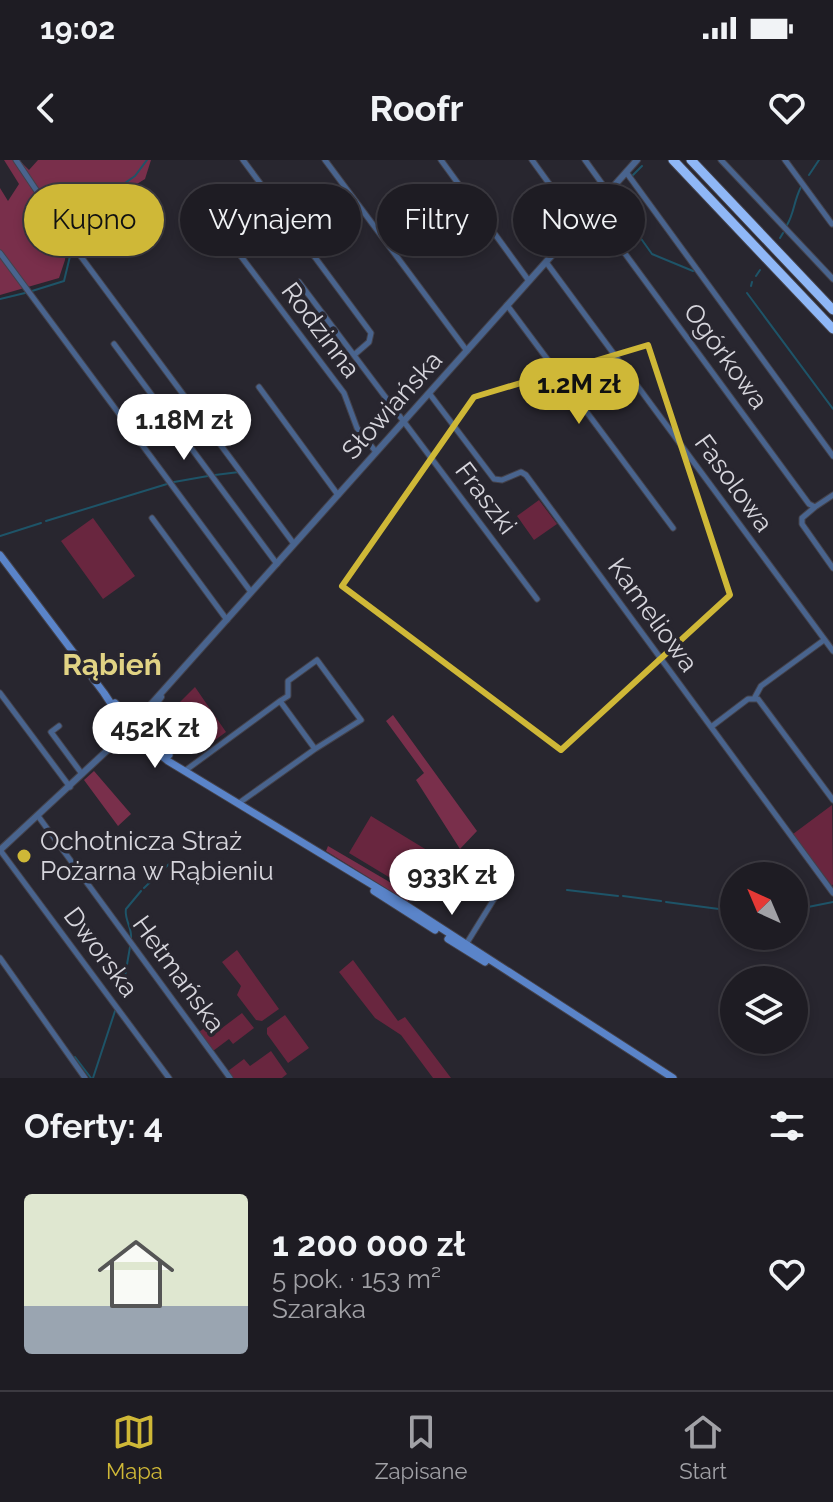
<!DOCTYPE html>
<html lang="pl">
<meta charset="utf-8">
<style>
:root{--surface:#1e1c23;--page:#26252b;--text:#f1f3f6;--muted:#a1a1a6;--line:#3c3a41;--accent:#cfb837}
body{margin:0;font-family:Raleway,sans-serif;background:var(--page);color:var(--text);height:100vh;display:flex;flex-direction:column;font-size:30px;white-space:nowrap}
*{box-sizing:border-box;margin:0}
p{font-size:26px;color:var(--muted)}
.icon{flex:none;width:44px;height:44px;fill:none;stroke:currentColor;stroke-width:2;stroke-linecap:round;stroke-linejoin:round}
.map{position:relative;height:918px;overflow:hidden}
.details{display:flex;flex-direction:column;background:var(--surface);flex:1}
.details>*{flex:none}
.banner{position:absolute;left:24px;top:24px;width:786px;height:72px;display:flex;gap:16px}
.needle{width:52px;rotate:316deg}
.buttons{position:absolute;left:720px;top:702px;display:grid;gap:16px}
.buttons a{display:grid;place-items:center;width:88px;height:88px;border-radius:50%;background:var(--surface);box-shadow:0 4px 12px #0003,0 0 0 2px var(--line);font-size:40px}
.price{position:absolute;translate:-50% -68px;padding:0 18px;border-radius:28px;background:#fff;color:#222;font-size:26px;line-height:52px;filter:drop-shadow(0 2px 4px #0008)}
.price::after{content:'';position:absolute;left:50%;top:48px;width:24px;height:18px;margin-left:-12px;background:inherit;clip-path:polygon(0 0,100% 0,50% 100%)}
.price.active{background:var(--accent);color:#111}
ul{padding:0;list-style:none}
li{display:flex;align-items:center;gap:24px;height:200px;padding:0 24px}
li span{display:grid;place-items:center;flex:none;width:224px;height:160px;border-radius:8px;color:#555}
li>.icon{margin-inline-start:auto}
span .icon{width:96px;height:96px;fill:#fffc;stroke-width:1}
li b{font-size:34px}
h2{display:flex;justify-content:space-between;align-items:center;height:96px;padding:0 24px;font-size:34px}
.pill{padding:0 28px;border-radius:36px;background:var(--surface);box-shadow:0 4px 12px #0003,0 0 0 2px var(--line);font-size:28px;line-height:72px}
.pill.active{background:var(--accent);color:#111}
.status{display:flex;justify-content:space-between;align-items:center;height:56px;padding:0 40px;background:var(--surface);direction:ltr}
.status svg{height:22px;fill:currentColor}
header{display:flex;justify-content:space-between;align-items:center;height:104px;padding:0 24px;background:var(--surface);font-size:36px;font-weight:700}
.menu{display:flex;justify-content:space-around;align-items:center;height:112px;border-top:2px solid var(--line);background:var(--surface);font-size:22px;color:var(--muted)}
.menu a{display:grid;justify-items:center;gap:4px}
.menu .active{color:var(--accent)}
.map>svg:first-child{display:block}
.green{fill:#69263f}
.forest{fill:#792f4b}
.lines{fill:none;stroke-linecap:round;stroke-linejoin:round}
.stream{stroke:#1e5468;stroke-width:2}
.minor-casing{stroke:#44424b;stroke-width:7}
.tertiary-casing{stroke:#44424b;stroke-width:8}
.secondary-casing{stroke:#44424b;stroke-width:9}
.motorway-casing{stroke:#44424b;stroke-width:11}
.minor{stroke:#49648e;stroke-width:5}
.tertiary{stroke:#49648e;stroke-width:6}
.secondary{stroke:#5a84c9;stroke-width:7}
.motorway{stroke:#8fb7f6;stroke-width:9}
.marked{fill:none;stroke:#cfb837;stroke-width:6;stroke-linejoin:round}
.poi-dot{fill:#cfb837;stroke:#28262f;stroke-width:3}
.labels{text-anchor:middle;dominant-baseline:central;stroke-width:7;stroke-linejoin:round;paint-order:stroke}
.street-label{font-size:26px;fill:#d6d5dc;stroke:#28262f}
.poi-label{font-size:26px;fill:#d6d5dc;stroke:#28262f;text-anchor:start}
.quarter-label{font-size:30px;font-weight:bold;fill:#e1d384;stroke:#28262f}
</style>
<div class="status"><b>19:02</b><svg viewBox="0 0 49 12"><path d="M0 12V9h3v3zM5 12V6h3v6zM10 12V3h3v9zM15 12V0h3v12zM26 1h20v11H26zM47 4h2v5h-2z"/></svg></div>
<header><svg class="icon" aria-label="back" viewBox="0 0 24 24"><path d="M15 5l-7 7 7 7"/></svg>Roofr<svg class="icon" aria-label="heart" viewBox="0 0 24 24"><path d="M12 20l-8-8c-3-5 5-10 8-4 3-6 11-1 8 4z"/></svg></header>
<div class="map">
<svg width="833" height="918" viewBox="0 0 833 918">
<rect width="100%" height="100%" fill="#28262f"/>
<path class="green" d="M539 340 557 364 534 380 517 356Z
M93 358 135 416 103 439 61 381Z
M195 527 226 572 203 589 181 561 168 571 166 569 182 558 175 547Z
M832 645 833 724 832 726 793 674Z
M371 656 435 695 412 731 349 693Z
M237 790 279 849 262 861 256 860 237 835 241 826 222 802Z
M353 800 398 861 405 857 451 918H433L401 875 375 858 339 812Z
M242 853 254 868 233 884 229 879 213 891 199 872 215 860 222 868Z
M285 855 309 888 288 903 267 874V868Z
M271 891 287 914 282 918H233L228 911 244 899 250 906Z"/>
<path class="forest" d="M4 0H19L29 10 38 0H151L145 19 83 57 73 37 65 100 59 118 0 135V28L8 41 19 24Z
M393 555 477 671 460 689 416 620 424 613 386 561Z
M94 611 131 654 118 666 84 620Z
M328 686 410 734 408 742 326 691Z"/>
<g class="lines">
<path class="stream" d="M809 15 819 0
M632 16 642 6
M612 38 652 94 693 111
M787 65C794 54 794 40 801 27
M780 78 783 73
M73 80 76 63 82 53 135 16 147 0
M756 116 760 110
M751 126 752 122
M32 131 64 121 72 88
M747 133 833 249
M0 139 25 133
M215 315 239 312
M174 322 208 316
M46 361 167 324
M0 376 41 363
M144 728 169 704
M567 730 618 736
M623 736 661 741
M666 742 734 751
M808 747 833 742
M794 749 802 748
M131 778C132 767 124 759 126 749L141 731
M125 816 130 787
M75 897 91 918
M93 918 115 851"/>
<g class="minor-casing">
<path id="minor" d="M16 0 82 98 294 384
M243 0 371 173 369 182 354 195
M325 0 467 191
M441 0 529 121
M532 0 579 65
M585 0 608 32
M721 0 833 119
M785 0 832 64
M626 12 833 296
M197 38 344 233 357 268 376 292
M593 50 809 344 815 347 833 335
M0 93 251 432
M546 102 833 491
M299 122 537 439
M507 145 673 368
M114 184 277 404
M259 227 338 335
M429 233 494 319 502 320 521 312 526 315 833 733
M815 347 802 358V364L833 408
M152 358 227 460
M0 533 70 627
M755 537 761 526 824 480
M280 541 288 536V521L317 500 361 560 315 589
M59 566 51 572 82 614
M711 567 748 539H758L833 640
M186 610 280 541 315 589 239 643
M38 656 230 918
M0 690 169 918
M465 786 504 723 502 715
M0 798 85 918"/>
</g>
<g class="tertiary-casing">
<path id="tertiary" d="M137 560 637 0
M146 564 148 555 161 537
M114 590 131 579
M0 690 127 572"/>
</g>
<g class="secondary-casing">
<path id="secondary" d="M0 395 104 533 127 568
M115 543 134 561
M146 575 147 567 141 561H134L128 566 130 578 144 582 168 601 404 744 673 918
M146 575 169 595
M374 731 435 770
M448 779 485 802"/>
</g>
<g class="motorway-casing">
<path id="motorway" d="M673 0 833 169
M691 0 833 150"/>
</g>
<use href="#minor" class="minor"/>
<use href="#tertiary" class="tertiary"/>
<use href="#secondary" class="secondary"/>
<use href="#motorway" class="motorway"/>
</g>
<path class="marked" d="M648 185 730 435 561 590 342 426 474 237Z"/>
<circle class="poi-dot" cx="24" cy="696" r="8"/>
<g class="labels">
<g class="street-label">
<text transform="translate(321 170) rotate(53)">Rodzinna</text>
<text transform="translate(726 196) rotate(54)">Ogórkowa</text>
<text transform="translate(392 245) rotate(-48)">Słowiańska</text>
<text transform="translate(734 323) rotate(54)">Fasolowa</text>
<text transform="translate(486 338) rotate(53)">Fraszki</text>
<text transform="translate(653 455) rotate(54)">Kameliowa</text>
<text transform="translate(101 792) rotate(53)">Dworska</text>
<text transform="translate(179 814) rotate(54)">Hetmańska</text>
</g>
<g class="poi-label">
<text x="40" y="681">Ochotnicza Straż<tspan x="40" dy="30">Pożarna w Rąbieniu</tspan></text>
</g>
<g class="quarter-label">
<text x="112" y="504">Rąbień</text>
</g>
</g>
</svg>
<div class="buttons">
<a><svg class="needle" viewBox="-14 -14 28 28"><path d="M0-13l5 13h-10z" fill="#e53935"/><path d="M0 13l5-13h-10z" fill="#a1a1a6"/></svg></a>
<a><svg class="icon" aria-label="layers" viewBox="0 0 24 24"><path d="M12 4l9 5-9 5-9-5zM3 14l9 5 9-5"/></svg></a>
</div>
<b class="price active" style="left:579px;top:266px">1.2M zł</b>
<b class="price" style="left:184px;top:302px">1.18M zł</b>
<b class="price" style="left:155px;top:610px">452K zł</b>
<b class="price" style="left:452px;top:757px">933K zł</b>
<div class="banner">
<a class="pill active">Kupno</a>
<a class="pill">Wynajem</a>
<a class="pill">Filtry</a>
<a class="pill">Nowe</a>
</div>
</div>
<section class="details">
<h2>Oferty: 4<svg class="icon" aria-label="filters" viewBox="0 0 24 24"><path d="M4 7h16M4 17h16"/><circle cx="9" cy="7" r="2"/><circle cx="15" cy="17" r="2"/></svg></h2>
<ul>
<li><span style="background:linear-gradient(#dfe7d0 70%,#9aa5b1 0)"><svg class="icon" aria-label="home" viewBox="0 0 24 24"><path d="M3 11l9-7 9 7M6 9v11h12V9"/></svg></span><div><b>1 200 000 zł</b><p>5 pok. · 153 m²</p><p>Szaraka</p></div><svg class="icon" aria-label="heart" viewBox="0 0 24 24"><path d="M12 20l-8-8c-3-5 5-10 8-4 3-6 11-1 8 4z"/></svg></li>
</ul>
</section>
<nav class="menu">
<a class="active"><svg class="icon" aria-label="map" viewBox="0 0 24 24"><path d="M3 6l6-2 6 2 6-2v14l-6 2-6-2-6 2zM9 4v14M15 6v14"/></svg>Mapa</a>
<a><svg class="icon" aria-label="saved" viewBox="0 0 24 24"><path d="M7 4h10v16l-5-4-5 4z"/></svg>Zapisane</a>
<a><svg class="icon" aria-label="home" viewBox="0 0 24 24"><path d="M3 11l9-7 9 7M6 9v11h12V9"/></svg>Start</a>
</nav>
